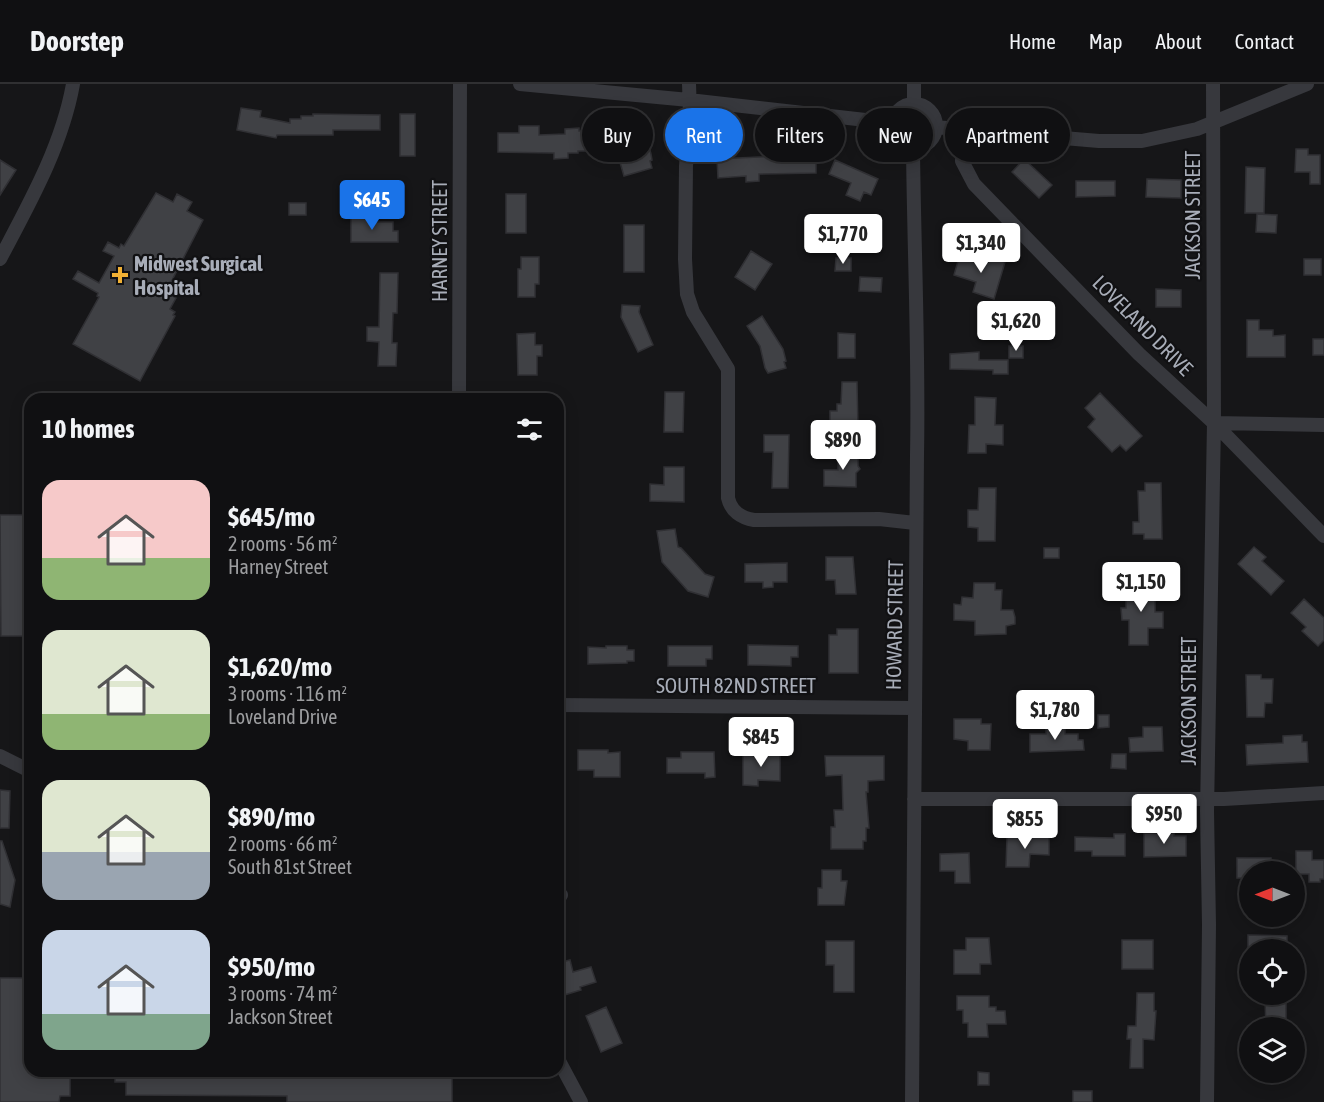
<!DOCTYPE html>
<meta charset="utf-8">
<style>
:root{--surface:#101012;--page:#1e1e20;--text:#f1f3f6;--muted:#9c9d9f;--line:#303032;--accent:#1a73e8}
body{margin:0;font-family:"Asap Condensed",sans-serif;background:var(--page);color:var(--text);height:100vh;display:flex;flex-direction:column;font-size:22px;white-space:nowrap}
*{box-sizing:border-box;margin:0}
p{font-size:20px;color:var(--muted)}
.icon{flex:none;width:33px;height:33px;fill:none;stroke:currentColor;stroke-width:2;stroke-linecap:round;stroke-linejoin:round}
.map{position:relative;flex:1;overflow:hidden}
.drawer{position:absolute;left:24px;top:309px;width:540px;height:684px;display:flex;flex-direction:column;background:var(--surface);border-radius:18px;box-shadow:0 3px 15px #0003,0 0 0 2px var(--line)}
.drawer>*{flex:none}
.guide{position:absolute;left:582px;top:24px;width:570px;height:54px;display:flex;gap:12px}
.needle{width:39px;rotate:270deg}
.fabs{position:absolute;left:1239px;top:777px;display:grid;gap:12px}
.fabs a{display:grid;place-items:center;width:66px;height:66px;border-radius:50%;background:var(--surface);box-shadow:0 3px 15px #0003,0 0 0 2px var(--line);font-size:30px}
.price{position:absolute;translate:-50% -51px;padding:0 14px;border-radius:6px;background:#fff;color:#222;font-size:20px;line-height:39px;filter:drop-shadow(0 2px 3px #0008)}
.price::after{content:'';position:absolute;left:50%;top:36px;width:18px;height:14px;margin-left:-9px;background:inherit;clip-path:polygon(0 0,100% 0,50% 100%)}
.price.on{background:var(--accent);color:#fff}
ul{padding:0;list-style:none}
li{display:flex;align-items:center;gap:18px;height:150px;padding:0 18px}
li span{display:grid;place-items:center;flex:none;width:168px;height:120px;border-radius:18px;color:#555}
li>.icon{margin-inline-start:auto}
span .icon{width:72px;height:72px;fill:#fffc;stroke-width:1}
li b{font-size:26px}
h2{display:flex;justify-content:space-between;align-items:center;height:72px;padding:0 18px;font-size:26px}
.chip{padding:0 21px;border-radius:27px;background:var(--surface);box-shadow:0 3px 15px #0003,0 0 0 2px var(--line);font-size:21px;line-height:54px}
.chip.on{background:var(--accent);color:#fff}
header{display:flex;align-items:center;gap:36px;box-sizing:border-box;height:84px;padding:0 30px;background:var(--surface);border-bottom:2px solid var(--line)}
header strong{font-size:28px}
nav{display:flex;gap:33px;margin-inline-start:auto;font-size:21px}
.map>svg:first-child{display:block}
.building{fill:#404145;stroke:#303034;stroke-width:1.5}
.lines{fill:none;stroke-linecap:round;stroke-linejoin:round}
.street{stroke:#37383d;stroke-width:14}
.poi-dot{fill:#f2b134;stroke:#111113;stroke-width:2}
.labels{text-anchor:middle;dominant-baseline:central;stroke-width:4.5;stroke-linejoin:round;paint-order:stroke}
.street-label{font-size:21px;fill:#a8adb8;stroke:#111113}
.poi-label{font-size:21px;font-weight:bold;fill:#a8adb8;stroke:#111113;text-anchor:start}
</style>
<header>
<strong>Doorstep</strong>
<nav><a>Home</a><a>Map</a><a>About</a><a>Contact</a></nav>
</header>
<div class="map">
<svg width="1324" height="1018" viewBox="0 0 1324 1018">
<rect width="100%" height="100%" fill="#161618"/>
<path class="building" d="M241 24 261 27 260 33 290 39V35H301V32H313V30L380 31V46H333V51H277L276 54 237 46Z
M400 30H415V72H400Z
M519 42H539V51L565 50V45L579 44V47H581V50H595V67H578V69H568V74L554 75V69L498 68V49H519Z
M630 53 631 57 646 53 651 70 652 76 650 77 652 84 624 92 614 58Z
M1296 65H1308V71H1320V100H1310V88H1295Z
M816 70V89L759 90V97L746 98V92L718 94 717 75Z
M1024 75 1052 101 1039 114 1012 88Z
M0 76 16 86 0 111Z
M835 76 878 95 871 111 864 108 860 117 846 111 851 99 829 90Z
M1246 83 1265 84 1264 129H1245Z
M1147 95 1181 96V114L1146 113Z
M1076 97H1115V112L1076 113Z
M156 109 173 118 177 110 192 118 187 127 203 136 166 208 176 214 170 225 175 228 173 231 175 232 140 297 73 260 99 213 97 212 98 209 73 195 78 187 99 199 114 172 103 167 108 158 119 164 121 160 124 162Z
M506 110H526V149H506Z
M289 119H306V131H289Z
M1257 130 1277 131 1276 149 1256 148Z
M351 134H369V138H393V147H398V158H351Z
M624 141H644V188H624Z
M751 167 772 180 755 206 735 193Z
M960 170 988 178 989 174 1005 178 994 215 973 208 976 198 954 191Z
M521 173H539V200H535V213H518V185H521Z
M836 174H851V187H835Z
M1304 175H1321V191H1304Z
M380 189H398L397 229H393L392 259H397L396 282H378L379 258 367 257V243H379Z
M860 193 882 194 881 208 859 207Z
M1156 205 1181 206V223H1156Z
M622 221 640 222 639 228 653 261 638 268 621 233Z
M762 232 783 265 786 277 784 278 786 284 768 289 765 284 760 262 747 242Z
M1247 236H1259V246H1273V252L1285 251V273H1247Z
M535 249V261H542V272H537V291H518L517 250Z
M838 249 855 250V274H838Z
M1313 255H1324V271H1313Z
M1009 262H1023V274H1009Z
M979 268V276H1008V290H993V286L950 285V270Z
M842 298H857L858 345H836V337H830V327H837V320H841Z
M665 308H684L683 348H664Z
M1100 309 1142 352 1126 367 1120 361 1112 368 1088 343 1095 335 1085 324Z
M975 313 996 314 995 341H1003V361L986 360V369H968L969 341H975Z
M764 351H789L788 404H772L773 368H764Z
M838 368H858V382L860 385 856 389V403L824 402V386H838Z
M664 383H684V418L650 417V400L664 401Z
M1145 399H1161L1162 455H1144V450H1133V438H1139L1138 407H1145Z
M979 404H996L995 457H978V444L968 443V426H978Z
M0 431H30V552H1Z
M675 445 678 463 681 464 705 490 714 493 708 513 688 507 662 478 657 447Z
M1254 463 1266 473 1262 477 1284 497 1271 511 1238 480Z
M1044 464H1059V474H1044Z
M826 473H853L856 510H836L835 496H826Z
M787 479V498H773V503L763 504V498H745V480Z
M974 499H995V506H1002L1001 526H1013L1015 533V540L1006 542V550L975 551V537L954 536V520L961 521 962 513 973 514Z
M1155 501V528H1163V544H1148V561H1129V536H1122L1121 524H1126V502Z
M1304 515 1324 534V556L1318 562 1302 547 1306 543 1291 529Z
M837 545H858V589H829V551H837Z
M748 561 798 562V573H791V582L748 581Z
M606 562H627V566H634V577H627V579L588 580V563L606 564Z
M668 562H712V575H706V582H668Z
M1246 591H1261V595H1273L1272 619H1265L1264 633H1247Z
M1098 631H1109V643L1098 644Z
M954 635H981V640H991L990 666H968V657L954 655Z
M1143 643H1162L1163 667 1130 668 1129 654 1143 653Z
M1046 644H1065V650H1078V656H1083L1084 666 1030 668V650H1046Z
M1302 651V658H1307L1308 678 1247 681 1246 661 1283 659V652Z
M578 666H608V669L620 668V693H594V686H578Z
M681 668H714L715 693 705 694V689H667V674H681Z
M743 668 780 669V697L758 696V702L743 701Z
M1112 670H1126V685L1111 684Z
M825 672H884V696L868 697V708H866L869 744H866V757H863V765H831V743H835L834 726H843L842 691 826 692Z
M0 706 10 707 9 744H0Z
M1144 749H1174V752H1186V772L1144 773Z
M1114 750H1125V772H1092V767H1075V753L1114 754Z
M1007 752 1049 753V771L1030 770 1029 783H1006Z
M0 757H2L15 796 10 823 0 820Z
M1296 767H1312V776H1324V795H1320V798H1309V790H1296Z
M969 769 970 799H955V787H940V770Z
M1237 774H1271V788H1250V794H1237Z
M822 786H841V797H847L844 821H818V804H822Z
M1248 851 1287 852V866H1248Z
M966 854H989L991 880H980V890H954V866H966Z
M1122 856H1153V885H1122Z
M826 857H854V908H834V881H826Z
M570 876 573 888 591 883 596 898 580 903 581 906 561 912 558 902V879Z
M0 894H30V987H70V1012H60L59 1018H0Z
M1137 909H1154V927H1156L1154 956 1143 955V984H1130L1131 955H1127L1128 942H1136Z
M957 912H989V923H996V927H1005L1006 940H987L988 953H968V939H963V926H957Z
M1286 916V944H1266L1265 917Z
M606 923 622 959 601 968 586 932Z
M115 987H452V1018H287V1012L126 1011V998H115Z
M978 988 989 989V1001H978Z
M1073 1007H1092V1018H1073Z"/>
<g class="lines">
<path class="street" d="M520 0 689 16 892 39
M689 0 690 28 686 82 685 175 687 210 693 228 728 285V414C731 427 741 434 754 436L879 435 915 439
M914 20V0
M892 42a22 22 0 1 1 44 0a22 22 0 1 1-44 0Z
M935 43 1099 57H1142L1197 45 1307 0
M963 45 962 77 974 100 1139 270 1214 339 1324 452
M0 175C29 120 62 62 73 0
M459 315 460 0
M1214 339 1324 341
M558 621 913 624
M0 672 30 687
M914 715H1224L1324 709
M558 810 561 811
M558 975 581 1018
M912 1018C912 802 914 586 917 371 919 269 914 166 913 64
M1207 1018 1209 841 1207 727 1214 339 1213 0"/>
</g>
<path class="poi-dot" d="M117 182h6v6h6v6h-6v6h-6v-6h-6v-6h6z"/>
<g class="labels">
<g class="street-label">
<text transform="translate(1192 131) rotate(-90)">JACKSON STREET</text>
<text transform="translate(439 157) rotate(-90)">HARNEY STREET</text>
<text transform="translate(1143 241) rotate(45)">LOVELAND DRIVE</text>
<text transform="translate(894 541) rotate(-89)">HOWARD STREET</text>
<text x="736" y="601">SOUTH 82ND STREET</text>
<text transform="translate(1188 617) rotate(-90)">JACKSON STREET</text>
</g>
<g class="poi-label">
<text x="134" y="179">Midwest Surgical<tspan x="134" dy="24">Hospital</tspan></text>
</g>
</g>
</svg>
<div class="fabs">
<a><svg class="needle" viewBox="-14 -14 28 28"><path d="M0-13l5 13h-10z" fill="#e53935"/><path d="M0 13l5-13h-10z" fill="#9c9d9f"/></svg></a>
<a><svg class="icon" aria-label="locate" viewBox="0 0 24 24"><circle cx="12" cy="12" r="6"/><path d="M12 2v4M12 18v4M2 12h4M18 12h4"/></svg></a>
<a><svg class="icon" aria-label="layers" viewBox="0 0 24 24"><path d="M12 4l9 5-9 5-9-5zM3 14l9 5 9-5"/></svg></a>
</div>
<b class="price on" style="left:372px;top:147px">$645</b>
<b class="price" style="left:843px;top:181px">$1,770</b>
<b class="price" style="left:981px;top:190px">$1,340</b>
<b class="price" style="left:1016px;top:268px">$1,620</b>
<b class="price" style="left:843px;top:387px">$890</b>
<b class="price" style="left:1141px;top:529px">$1,150</b>
<b class="price" style="left:1055px;top:657px">$1,780</b>
<b class="price" style="left:761px;top:684px">$845</b>
<b class="price" style="left:1164px;top:761px">$950</b>
<b class="price" style="left:1025px;top:766px">$855</b>
<div class="guide">
<a class="chip">Buy</a>
<a class="chip on">Rent</a>
<a class="chip">Filters</a>
<a class="chip">New</a>
<a class="chip">Apartment</a>
</div>
<section class="drawer">
<h2>10 homes<svg class="icon" aria-label="filters" viewBox="0 0 24 24"><path d="M4 7h16M4 17h16"/><circle cx="9" cy="7" r="2"/><circle cx="15" cy="17" r="2"/></svg></h2>
<ul>
<li><span style="background:linear-gradient(#f6c9c9 65%,#8fb573 0)"><svg class="icon" aria-label="home" viewBox="0 0 24 24"><path d="M3 11l9-7 9 7M6 9v11h12V9"/></svg></span><div><b>$645/mo</b><p>2 rooms · 56 m²</p><p>Harney Street</p></div></li>
<li><span style="background:linear-gradient(#dfe7d0 70%,#8fb573 0)"><svg class="icon" aria-label="home" viewBox="0 0 24 24"><path d="M3 11l9-7 9 7M6 9v11h12V9"/></svg></span><div><b>$1,620/mo</b><p>3 rooms · 116 m²</p><p>Loveland Drive</p></div></li>
<li><span style="background:linear-gradient(#dfe7d0 60%,#9aa5b1 0)"><svg class="icon" aria-label="home" viewBox="0 0 24 24"><path d="M3 11l9-7 9 7M6 9v11h12V9"/></svg></span><div><b>$890/mo</b><p>2 rooms · 66 m²</p><p>South 81st Street</p></div></li>
<li><span style="background:linear-gradient(#c9d6e8 70%,#7fa58c 0)"><svg class="icon" aria-label="home" viewBox="0 0 24 24"><path d="M3 11l9-7 9 7M6 9v11h12V9"/></svg></span><div><b>$950/mo</b><p>3 rooms · 74 m²</p><p>Jackson Street</p></div></li>
</ul>
</section>
</div>
